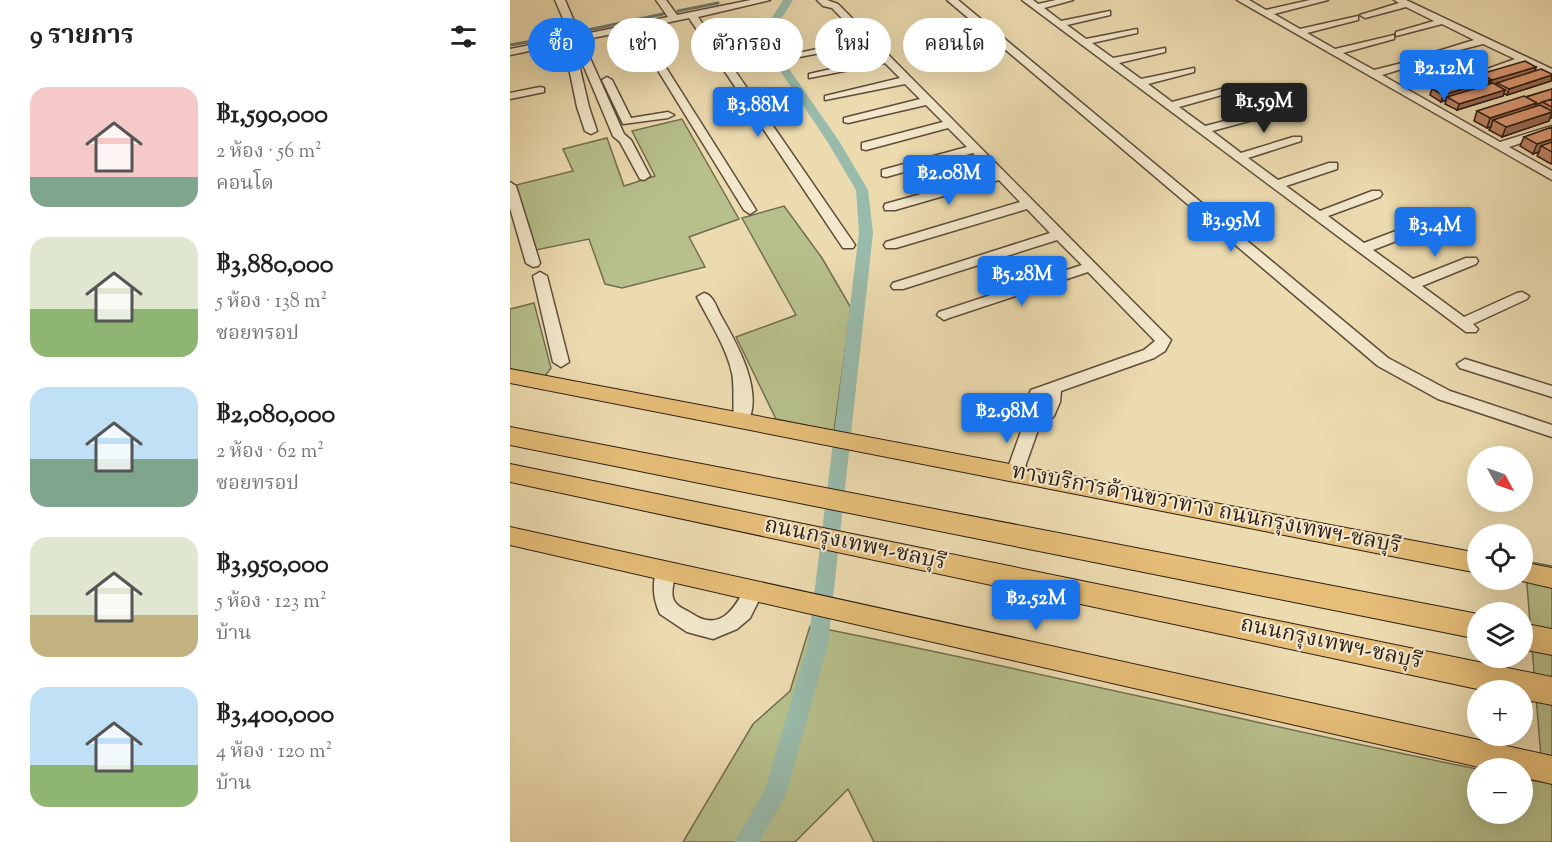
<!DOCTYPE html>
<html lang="th">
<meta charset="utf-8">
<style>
:root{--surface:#fff;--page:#f6f6f6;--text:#222;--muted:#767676;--accent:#1a73e8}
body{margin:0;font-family:"Sorts Mill Goudy","Noto Serif Thai",serif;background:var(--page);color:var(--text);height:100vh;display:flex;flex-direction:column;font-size:22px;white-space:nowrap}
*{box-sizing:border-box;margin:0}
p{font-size:20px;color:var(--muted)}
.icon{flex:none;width:33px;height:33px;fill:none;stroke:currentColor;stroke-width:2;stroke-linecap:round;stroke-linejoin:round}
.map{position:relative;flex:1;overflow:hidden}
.details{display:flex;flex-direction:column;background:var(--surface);width:510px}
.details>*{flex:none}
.top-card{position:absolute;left:18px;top:18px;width:570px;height:54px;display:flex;gap:12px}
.needle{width:39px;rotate:130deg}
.buttons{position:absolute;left:957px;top:446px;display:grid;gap:12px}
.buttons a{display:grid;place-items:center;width:66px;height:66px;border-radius:50%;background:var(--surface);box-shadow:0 6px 24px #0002;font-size:30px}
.price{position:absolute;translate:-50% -51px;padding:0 14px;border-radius:6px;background:var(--accent);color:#fff;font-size:20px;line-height:39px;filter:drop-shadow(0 2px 3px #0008)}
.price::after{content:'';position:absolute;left:50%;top:36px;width:18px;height:14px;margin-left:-9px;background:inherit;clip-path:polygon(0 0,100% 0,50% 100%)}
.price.on{background:#222;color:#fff}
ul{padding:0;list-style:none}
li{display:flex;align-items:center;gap:18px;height:150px;padding:0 30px}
li span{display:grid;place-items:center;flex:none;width:168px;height:120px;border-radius:18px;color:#555}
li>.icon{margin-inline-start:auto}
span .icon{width:72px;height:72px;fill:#fffc;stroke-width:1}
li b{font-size:26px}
h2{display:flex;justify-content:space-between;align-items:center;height:72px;padding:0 30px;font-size:26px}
.pill{padding:0 21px;border-radius:27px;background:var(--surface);box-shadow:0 6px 24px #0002;font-size:21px;line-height:54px}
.pill.on{background:var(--accent);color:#fff}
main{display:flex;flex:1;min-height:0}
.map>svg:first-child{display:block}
.green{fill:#b7c08b;stroke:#726e50;stroke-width:1.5}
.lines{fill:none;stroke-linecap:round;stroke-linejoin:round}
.stream{stroke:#6e7b6f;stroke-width:3}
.canal{fill:#99bbab;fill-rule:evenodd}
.minor-casing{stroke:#5d4c3b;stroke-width:3}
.major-casing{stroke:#2d1c14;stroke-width:2}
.highway-casing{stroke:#2d1c14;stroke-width:2}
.minor{fill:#f3e8cb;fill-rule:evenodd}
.major{fill:#e6be78;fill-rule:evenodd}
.highway{fill:#e6be78;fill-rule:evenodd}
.wall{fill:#bb8262;stroke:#2d1c14;stroke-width:1.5}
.shaded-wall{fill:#996a50;stroke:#2d1c14;stroke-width:1.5}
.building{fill:#da9772;stroke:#2d1c14;stroke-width:1.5}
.labels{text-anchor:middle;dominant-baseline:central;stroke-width:4.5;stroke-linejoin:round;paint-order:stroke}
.street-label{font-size:22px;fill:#2d1c14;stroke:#f3e8cb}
</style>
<main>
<section class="details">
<h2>9 รายการ<svg class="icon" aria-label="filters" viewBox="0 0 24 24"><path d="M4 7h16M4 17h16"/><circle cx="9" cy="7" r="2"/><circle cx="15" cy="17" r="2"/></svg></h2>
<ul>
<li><span style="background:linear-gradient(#f6c9c9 75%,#7fa58c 0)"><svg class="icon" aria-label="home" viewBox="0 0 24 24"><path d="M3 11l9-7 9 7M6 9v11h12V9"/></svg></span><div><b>฿1,590,000</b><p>2 ห้อง · 56 m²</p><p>คอนโด</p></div></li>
<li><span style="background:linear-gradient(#dfe7d0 60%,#8fb573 0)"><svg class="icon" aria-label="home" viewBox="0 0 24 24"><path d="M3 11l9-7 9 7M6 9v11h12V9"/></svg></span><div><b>฿3,880,000</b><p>5 ห้อง · 138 m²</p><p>ซอยทรอป</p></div></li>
<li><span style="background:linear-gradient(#bfe0f5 60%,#7fa58c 0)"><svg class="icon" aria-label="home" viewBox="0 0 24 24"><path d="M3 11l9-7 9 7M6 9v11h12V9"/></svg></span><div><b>฿2,080,000</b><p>2 ห้อง · 62 m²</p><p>ซอยทรอป</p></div></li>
<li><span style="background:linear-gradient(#dfe7d0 65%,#c2b280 0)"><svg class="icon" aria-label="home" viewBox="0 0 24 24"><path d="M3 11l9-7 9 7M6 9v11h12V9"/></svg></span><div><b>฿3,950,000</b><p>5 ห้อง · 123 m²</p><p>บ้าน</p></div></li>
<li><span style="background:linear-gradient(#bfe0f5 65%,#8fb573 0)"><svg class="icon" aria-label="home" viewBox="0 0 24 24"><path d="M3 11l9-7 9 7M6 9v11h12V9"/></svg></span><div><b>฿3,400,000</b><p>4 ห้อง · 120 m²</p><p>บ้าน</p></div></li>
</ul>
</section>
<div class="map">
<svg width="1042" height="842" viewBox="0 0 1042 842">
<rect width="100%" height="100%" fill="#ecdbaf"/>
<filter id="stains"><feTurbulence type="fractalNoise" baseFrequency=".00333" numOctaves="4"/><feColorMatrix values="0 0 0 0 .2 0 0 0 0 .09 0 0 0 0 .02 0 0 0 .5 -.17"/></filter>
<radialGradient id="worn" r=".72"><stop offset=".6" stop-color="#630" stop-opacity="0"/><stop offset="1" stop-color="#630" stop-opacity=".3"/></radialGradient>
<path class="green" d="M172 119 229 219 179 237 195 267 112 288 95 284 79 239 26 250 9 204 6 185 63 171 53 149 97 138 114 186 145 176 122 131Z
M274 206 312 258 341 308 324 431 266 419 226 337 286 315 232 218Z
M24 303 41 368 35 376 0 369V309Z
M1015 561 1042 566V842H364L338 789 285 842H173L243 724 280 691 300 626C523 670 744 724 967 769L968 813H1012L1013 779 1033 782Z"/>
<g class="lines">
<path class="stream" d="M168 11 208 3
M73 31 153 14
M39 38 57 34
M0 45 23 41"/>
<path class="canal" d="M273 0H283L265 29 266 50 329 141 358 190 363 233 318 644 276 795 249 842H224L255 790 298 644 349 233 346 190 317 141 256 50 255 29Z"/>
<g class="minor-casing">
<path id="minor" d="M45 0H55L70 35 158 17 146 0H156L167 15 241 0H260L188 17 345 245 343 248H333L179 18 131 28 246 210 240 214 234 210 123 30 72 40 114 134 121 140 140 176 134 180 130 179 110 142 103 136 64 43 79 107 87 131 81 134 75 131 67 107 54 44 0 55V49L61 37Z
M307 0H317L328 4 661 340 655 351 644 358 551 391 550 402 544 416 528 430 511 478 505 479 499 478 496 473 513 426 508 416 521 390 634 350 645 341 578 272 439 318 434 320 427 315 429 312 572 265 547 240 393 289H383L381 286 383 283 540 233 517 209 386 248H376L374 245 376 242 510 202 489 180 385 210H375L374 207 375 204 483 174 463 153 376 177 372 176V170L457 147 438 128 356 150 352 149V143L433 122 416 105 338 123 334 122V118L410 99 395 84 315 100V96L390 78 375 63 299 78V74L370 58 357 44 284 58V54L352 39 322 8 313 6ZM535 397 532 409 524 416 533 398Z
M437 0H448L878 358 940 391 1042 425V437L928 399 868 366Z
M512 0H523L528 4 546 0H563L534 8 551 21 600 11V15L557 25 576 39 627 29V33L582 43 603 58 655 48V52L609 63 631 79 684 68V72L638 84 662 102 715 88 719 89V93L669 107 695 126 750 112 754 113V117L702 131 731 153 783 137H791V141L738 158 768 180 819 163H827V169L776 186 810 211 862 191H870L872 194 870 197 818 216 854 243 907 223H917L919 226 917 229 863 250 903 279 956 258H966L968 261 966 264 912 286 954 317 1007 293 1012 292 1019 296 1017 299 963 324 968 329 966 332H956Z
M727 0H739L756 10 800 0H818L764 14 790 29 848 16V20L797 33 825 49 884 35V39L833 53 864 70 924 55 925 52 964 40 932 24 886 36V32L924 21 896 7 855 18 850 15 889 3 884 0H896L1042 69V76L1014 64 974 77H966V73L1005 59 973 44 926 56 925 59 872 75 990 142 1042 126V133L999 147 1042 171V180Z
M97 77 102 80 121 118 158 112 164 115 158 118 113 124 92 80Z
M30 87 34 88V92L0 99V93Z
M0 182 6 186 30 263 28 266 23 267 16 263 0 208Z
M30 272 37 276 59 362 51 367 43 362 23 276Z
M194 293C203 295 206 306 210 314 226 342 255 392 237 424H225C222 419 225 385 222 373 216 346 199 321 187 297Z
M955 359 1042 386V397L950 368 947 364Z
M156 563 163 565C168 577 158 592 165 602 168 607 176 610 181 613 210 633 225 609 237 584L244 582 251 584 254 590 240 618 227 629 203 639 177 632 150 614C143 599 141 581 149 565Z"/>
</g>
<g class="major-casing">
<path id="major" d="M0 369 968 553V573L0 383Z
M0 527 1042 756V784L1012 777V768H973L0 545Z
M1012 562 1042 568V588L1003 579H1012Z"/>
</g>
<g class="highway-casing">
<path id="highway" d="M0 427 968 614V639L0 445Z
M0 464 1042 677V705L1012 699V690H972L0 482Z
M1012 623 1042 629V655L1012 649Z"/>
</g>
<use href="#minor" class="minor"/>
<use href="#major" class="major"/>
<use href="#highway" class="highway"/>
</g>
<path class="wall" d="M1026 67 1025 71 1042 74 1041 81 997 95 994 94 993 96 947 110 935 104 936 100 931 102 920 95 922 89 970 76 971 74Z
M1042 89V118H1040L1039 121 992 137 979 130 981 127 977 128 964 121 967 111Z
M1042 127V163L1041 164 1027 156 1029 152 1023 154 1010 146 1014 137Z"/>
<path class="shaded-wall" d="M1026 67 1024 73 987 83 986 85 980 86 982 80Z
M1042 75 1041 81 997 95 999 89Z
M980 81 977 87 937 97 936 100 931 102 933 95Z
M995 90 993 96 947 110 949 104Z
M1027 103 1023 112 983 120 981 127 977 128 980 118Z
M1042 112 1039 121 992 137 996 127Z
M1042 139V147L1031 146 1029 152 1023 154 1027 144Z"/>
<path class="building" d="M1015 61 1026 67 982 80 971 74Z
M1031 69 1042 74V75L999 89 987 83Z
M968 75 980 81 933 95 922 89Z
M983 83 995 90 949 104 937 97Z
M1042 89V99L1028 104 1026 103H1027L1016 97Z
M1014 96 1027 103 980 118 967 111Z
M1042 99V107L1032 102Z
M1030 105 1042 111V112L996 127 983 120Z
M1042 127V139L1027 144 1014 137Z
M1042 142V152L1031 146Z"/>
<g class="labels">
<g class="street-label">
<text transform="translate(696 510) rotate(11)">ทางบริการด้านขวาทาง ถนนกรุงเทพฯ-ชลบุรี</text>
<text transform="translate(345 545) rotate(12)">ถนนกรุงเทพฯ-ชลบุรี</text>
<text transform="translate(821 644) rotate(12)">ถนนกรุงเทพฯ-ชลบุรี</text>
</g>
</g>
<rect width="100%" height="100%" filter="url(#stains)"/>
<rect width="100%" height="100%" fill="url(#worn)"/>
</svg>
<div class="buttons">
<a><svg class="needle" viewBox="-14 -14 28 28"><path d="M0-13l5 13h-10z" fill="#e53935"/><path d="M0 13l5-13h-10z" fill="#767676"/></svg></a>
<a><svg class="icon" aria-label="locate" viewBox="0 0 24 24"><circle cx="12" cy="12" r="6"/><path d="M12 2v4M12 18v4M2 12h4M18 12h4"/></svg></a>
<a><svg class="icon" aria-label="layers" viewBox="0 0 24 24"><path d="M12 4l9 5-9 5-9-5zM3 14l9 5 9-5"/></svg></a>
<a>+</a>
<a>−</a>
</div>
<b class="price" style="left:934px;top:101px">฿2.12M</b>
<b class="price on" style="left:754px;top:134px">฿1.59M</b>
<b class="price" style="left:248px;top:138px">฿3.88M</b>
<b class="price" style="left:439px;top:206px">฿2.08M</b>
<b class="price" style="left:721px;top:253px">฿3.95M</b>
<b class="price" style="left:925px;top:258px">฿3.4M</b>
<b class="price" style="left:512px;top:307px">฿5.28M</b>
<b class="price" style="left:497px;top:444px">฿2.98M</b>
<b class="price" style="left:526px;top:631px">฿2.52M</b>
<div class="top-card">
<a class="pill on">ซื้อ</a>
<a class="pill">เช่า</a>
<a class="pill">ตัวกรอง</a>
<a class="pill">ใหม่</a>
<a class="pill">คอนโด</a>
</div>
</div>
</main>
